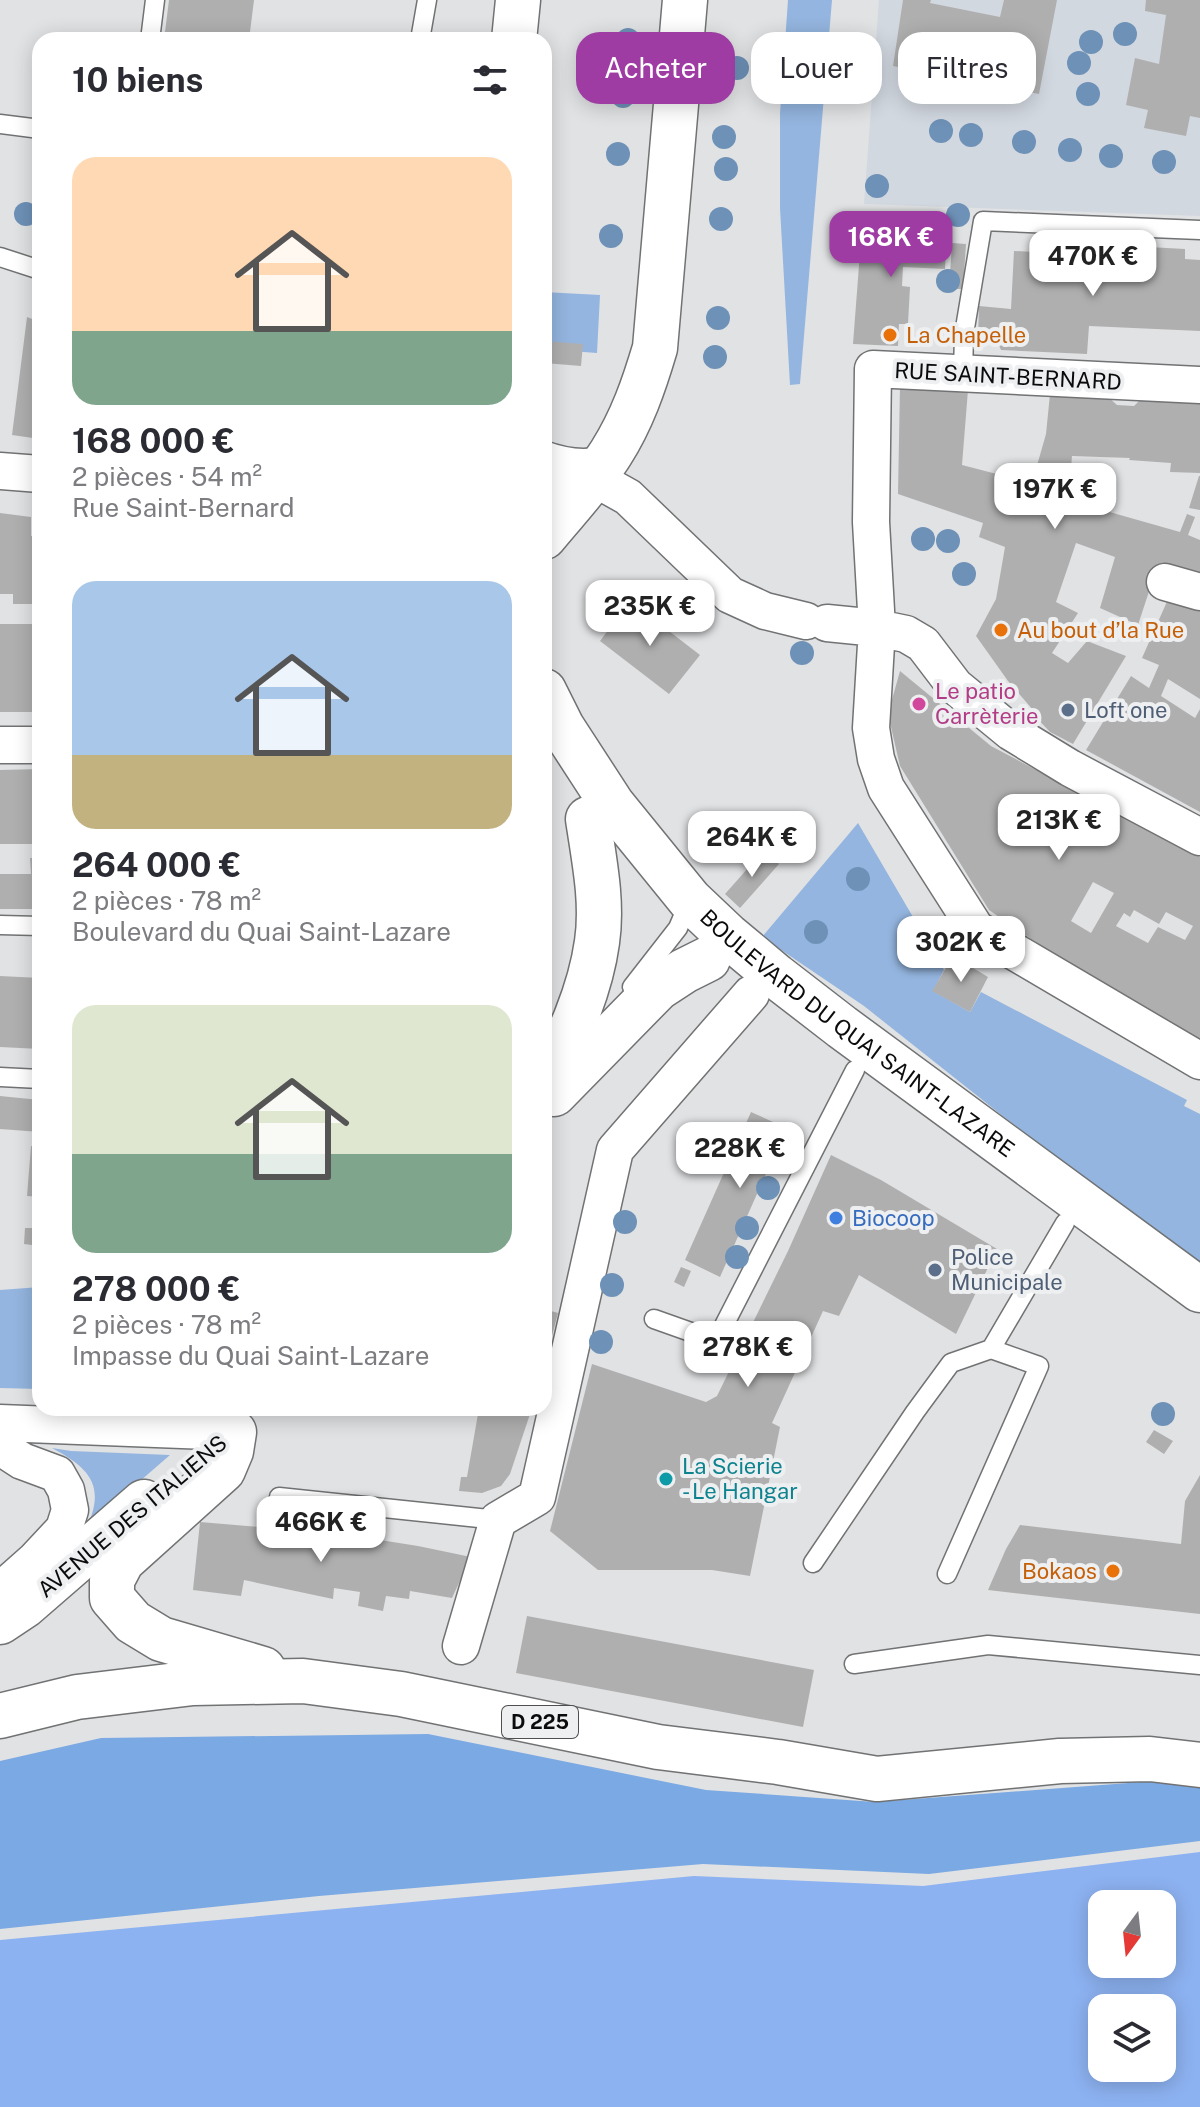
<!DOCTYPE html>
<html lang="fr">
<meta charset="utf-8">
<style>
:root{--surface:#fff;--page:#f7f7f7;--text:#2b2b33;--muted:#7c7c81;--accent:#9e3ca3}
body{margin:0;font-family:"Public Sans",sans-serif;background:var(--page);color:var(--text);height:100vh;display:flex;flex-direction:column;font-size:30px;white-space:nowrap}
*{box-sizing:border-box;margin:0}
p{font-size:26px;color:var(--muted)}
.icon{flex:none;width:44px;height:44px;fill:none;stroke:currentColor;stroke-width:2;stroke-linecap:round;stroke-linejoin:round}
.map{position:relative;flex:1;overflow:hidden}
.drawer{position:absolute;left:32px;top:32px;width:520px;height:1384px;display:flex;flex-direction:column;background:var(--surface);border-radius:24px;box-shadow:0 4px 20px #0003}
.drawer>*{flex:none}
.banner{position:absolute;left:576px;top:32px;width:504px;height:72px;display:flex;gap:16px}
.needle{width:52px;rotate:195deg}
.controls{position:absolute;left:1088px;top:1890px;display:grid;gap:16px}
.controls a{display:grid;place-items:center;width:88px;height:88px;border-radius:16px;background:var(--surface);box-shadow:0 4px 20px #0003;font-size:40px}
.price{position:absolute;translate:-50% -68px;padding:0 18px;border-radius:16px;background:#fff;color:#222;font-size:26px;line-height:52px;filter:drop-shadow(0 2px 4px #0008)}
.price::after{content:'';position:absolute;left:50%;top:48px;width:24px;height:18px;margin-left:-12px;background:inherit;clip-path:polygon(0 0,100% 0,50% 100%)}
.price.active{background:var(--accent);color:#fff}
ul{padding:0;list-style:none}
li{display:grid;align-content:center;gap:16px;height:424px;padding:0 40px}
li span{display:grid;place-items:center;height:248px;border-radius:24px;color:#555}
li>.icon{margin-inline-start:auto}
span .icon{width:144px;height:144px;fill:#fffc;stroke-width:1}
li b{font-size:34px}
h2{display:flex;justify-content:space-between;align-items:center;height:96px;padding:0 40px;font-size:34px}
.chip{padding:0 28px;border-radius:24px;background:var(--surface);box-shadow:0 4px 20px #0003;font-size:28px;line-height:72px}
.chip.active{background:var(--accent);color:#fff}
.map>svg:first-child{display:block}
.built{fill:#d2d8e0}
.green{fill:#94b5df}
.forest{fill:#7ba9e3}
.water{fill:#8db2f1;fill-rule:evenodd}
.building{fill:#b0afb0;fill-rule:evenodd}
.lines{fill:none;stroke-linecap:round;stroke-linejoin:round}
.service-casing{stroke:#717273;stroke-width:21}
.minor-casing{stroke:#717273;stroke-width:39}
.primary-casing{stroke:#717273;stroke-width:47}
.service{stroke:#fff;stroke-width:18}
.minor{stroke:#fff;stroke-width:36}
.primary{stroke:#fff;stroke-width:44}
.tree{fill:#6e91b7}
.food-dot{fill:#e8710a;stroke:#eeeff1;stroke-width:3}
.hotel-dot{fill:#d1479c;stroke:#eeeff1;stroke-width:3}
.service-dot{fill:#5c6f8a;stroke:#eeeff1;stroke-width:3}
.shop-dot{fill:#3f7fe0;stroke:#eeeff1;stroke-width:3}
.culture-dot{fill:#0f9aa8;stroke:#eeeff1;stroke-width:3}
.labels{text-anchor:middle;dominant-baseline:central;stroke-width:8;stroke-linejoin:round;paint-order:stroke}
.shield{fill:#eeeff1;stroke:#4f4f51;stroke-width:2}
.shield-label{font-size:20px;font-weight:bold;fill:#0b0b0c}
.food-label{font-size:22px;fill:#c56008;stroke:#eeeff1;text-anchor:start}
.street-label{font-size:22px;fill:#0b0b0c;stroke:#eeeff1}
.hotel-label{font-size:22px;fill:#b23c85;stroke:#eeeff1;text-anchor:start}
.service-label{font-size:22px;fill:#4e5e75;stroke:#eeeff1;text-anchor:start}
.shop-label{font-size:22px;fill:#366cbe;stroke:#eeeff1;text-anchor:start}
.culture-label{font-size:22px;fill:#0d838f;stroke:#eeeff1;text-anchor:start}
</style>
<div class="map">
<svg width="1200" height="2107" viewBox="0 0 1200 2107">
<rect width="100%" height="100%" fill="#e1e2e4"/>
<path class="built" d="M879 0H1200V216L864 204Z"/>
<path class="green" d="M788 0H832L800 384 790 385 780 208V113Z
M544 292 600 295 597 353 544 349Z
M858 823 944 970 933 991 970 1012 981 992 1187 1100 1184 1106 1200 1114V1265L1004 1117 864 1006 762 937Z
M40 1287V1389L0 1388V1290Z
M52 1448 71 1451 170 1455 87 1527C106 1485 89 1468 52 1448Z"/>
<path class="forest" d="M428 1734 706 1790 875 1802 1181 1779 1200 1784V1841L929 1874 703 1864 319 1896 0 1929V1761L101 1738Z"/>
<path class="water" d="M1200 1852V2107H0V1940L694 1876 923 1886ZM1102 1904H1162V1964H1102ZM1102 2008H1162V2068H1102Z"/>
<path class="building" d="M169 0H254L249 40H164Z
M903 0H931L930 3 1000 17 1004 0H1057L1039 94 893 66Z
M1146 0H1200V118L1190 116 1186 136 1144 128 1148 110 1126 105 1135 58 1159 64 1166 15 1145 11Z
M862 226 947 231 945 269 903 267 902 286 910 287 908 324H899L898 346 853 344Z
M952 243 966 244 963 289H949Z
M1130 246 1185 249V259L1200 260V331L1089 326 1087 354 1001 350 998 343 989 339H978L979 306 1011 309 1014 251 1129 257Z
M27 317 40 322V439L12 435Z
M544 341 583 344 581 366 544 363Z
M900 386 968 390 962 465 1032 483 1046 434 1050 394 1107 396 1117 405 1134 406 1143 397 1200 400V473L1170 472 1171 463 1129 460 1130 458 1072 456 1071 468 1101 476 1092 507 1180 532 1187 514 1195 517 1188 535 1200 540V585L1156 570 1138 625 1100 608 1115 557 1076 543 1056 602 1078 613 1052 653 1068 663 1087 641 1126 656 1073 744 1050 732 1031 712 1033 710 1008 681 976 636 996 599 1005 547 979 537 983 523 898 494Z
M1199 476H1200V510L1189 508Z
M0 513 31 517V536H40V604H13V594H0Z
M1169 597 1200 606V699L1168 679 1161 696 1195 718 1200 709V812L1086 750 1131 676 1149 688 1159 665 1142 658Z
M630 601 700 655 669 694 600 641Z
M0 624H33V629H40V655H36L37 712H0Z
M900 671 991 746 1200 857V1040L1148 1013 1046 949 989 910 900 766 888 714ZM1093 882 1114 893 1091 933 1071 921ZM1134 910 1159 924 1166 912 1193 926 1185 940 1158 927 1148 943 1116 926 1124 913 1130 917Z
M40 769V844H0V770Z
M764 850 779 864 740 908 725 894Z
M30 858H40V909H0V874H31Z
M953 956 988 977 970 1012 932 991Z
M0 976 40 978V1049L0 1047Z
M0 1096 40 1100V1132L0 1129Z
M751 1112 802 1135 789 1166 773 1158 720 1277 685 1260Z
M31 1146 40 1147V1197L27 1196Z
M831 1155 881 1180 997 1249 956 1334 859 1275 839 1316 823 1311 772 1423 780 1427 750 1576 712 1570H598L550 1531 592 1364 706 1402 717 1396 788 1251Z
M25 1228H40V1246L24 1244Z
M681 1267 691 1271 684 1287 674 1282Z
M544 1309 558 1313 545 1362H544Z
M479 1408H532L510 1474 501 1486 482 1493 459 1491 461 1477H467Z
M1154 1430 1173 1441 1164 1454 1146 1442Z
M1200 1475V1614L988 1590 1006 1549 1020 1525 1181 1544 1185 1501Z
M200 1522 342 1534 418 1546 471 1557 452 1598 410 1591 409 1599 386 1596 383 1611 358 1606 360 1592 334 1588 333 1599 244 1580 241 1596 193 1590Z
M527 1616 814 1670 803 1727 516 1673Z"/>
<g class="lines">
<g class="service-casing">
<path id="service" d="M150 40 155 0
M420 40 427 0
M0 124 40 129
M0 257 40 270
M963 374 964 334 983 221 1200 230
M544 450C563 457 584 461 604 455
M0 925 40 926
M632 987 678 928 690 900
M0 1077 40 1079
M654 1319 716 1341 855 1070
M279 1497 498 1520
M813 1563 915 1412 951 1363 991 1349
M947 1574 1039 1366 991 1349 1065 1223
M854 1664 988 1645 1200 1665"/>
</g>
<g class="minor-casing">
<path id="minor" d="M1200 385 873 369 871 522 877 628 871 728 876 759 886 788 976 929 1200 1061
M0 471 40 474
M594 478 628 497 730 595 765 611 806 621
M1165 582 1200 592
M827 623 877 628 906 634 923 644 955 686 1011 732 1070 768 1200 837
M0 745H40
M0 1423 234 1432
M0 1447 22 1461 57 1474 66 1490 70 1510 64 1529 35 1560 0 1591
M461 1646 498 1520 537 1497 615 1150 751 994"/>
</g>
<g class="primary-casing">
<g id="primary">
<path d="M514 40 518 0"/>
<path d="M544 481 565 482 594 478"/>
<path d="M544 537C567 509 592 483 611 453 632 420 644 385 655 348L685 0"/>
<path id="s1" d="M544 691 562 727 612 804 690 900 727 935 776 976 842 1027 1200 1290"/>
<path d="M544 1086C567 1041 590 993 597 942 603 902 594 859 588 819"/>
<path d="M554 1094 658 988 684 971 708 959"/>
<path d="M234 1432 231 1451 223 1470 122 1561 112 1580V1598L133 1622 161 1639 263 1669"/>
<path d="M0 1622 24 1606 144 1502"/>
<path d="M0 1716 77 1697 193 1683 303 1681 401 1694 658 1747 778 1762 877 1779 1060 1761 1150 1759 1200 1765"/>
</g>
</g>
<use href="#service" class="service"/>
<use href="#minor" class="minor"/>
<use href="#primary" class="primary"/>
</g>
<g class="tree">
<circle cx="1125" cy="34" r="12"/>
<circle cx="628" cy="40" r="12"/>
<circle cx="1091" cy="42" r="12"/>
<circle cx="1079" cy="63" r="12"/>
<circle cx="737" cy="68" r="12"/>
<circle cx="1088" cy="94" r="12"/>
<circle cx="623" cy="96" r="12"/>
<circle cx="941" cy="131" r="12"/>
<circle cx="971" cy="135" r="12"/>
<circle cx="724" cy="137" r="12"/>
<circle cx="1024" cy="142" r="12"/>
<circle cx="1070" cy="150" r="12"/>
<circle cx="618" cy="154" r="12"/>
<circle cx="1111" cy="156" r="12"/>
<circle cx="1164" cy="162" r="12"/>
<circle cx="726" cy="169" r="12"/>
<circle cx="877" cy="186" r="12"/>
<circle cx="26" cy="214" r="12"/>
<circle cx="958" cy="215" r="12"/>
<circle cx="721" cy="219" r="12"/>
<circle cx="611" cy="236" r="12"/>
<circle cx="948" cy="281" r="12"/>
<circle cx="718" cy="318" r="12"/>
<circle cx="715" cy="357" r="12"/>
<circle cx="923" cy="539" r="12"/>
<circle cx="948" cy="541" r="12"/>
<circle cx="964" cy="574" r="12"/>
<circle cx="802" cy="653" r="12"/>
<circle cx="858" cy="879" r="12"/>
<circle cx="816" cy="932" r="12"/>
<circle cx="780" cy="1136" r="12"/>
<circle cx="768" cy="1188" r="12"/>
<circle cx="625" cy="1222" r="12"/>
<circle cx="747" cy="1228" r="12"/>
<circle cx="737" cy="1257" r="12"/>
<circle cx="612" cy="1285" r="12"/>
<circle cx="601" cy="1342" r="12"/>
<circle cx="1163" cy="1414" r="12"/>
</g>
<g class="food-dot">
<circle cx="890" cy="335" r="8"/>
<circle cx="1001" cy="630" r="8"/>
<circle cx="1113" cy="1571" r="8"/>
</g>
<circle class="hotel-dot" cx="919" cy="704" r="8"/>
<g class="service-dot">
<circle cx="1068" cy="710" r="8"/>
<circle cx="935" cy="1270" r="8"/>
</g>
<circle class="shop-dot" cx="836" cy="1218" r="8"/>
<circle class="culture-dot" cx="666" cy="1479" r="8"/>
<g class="labels">
<rect class="shield" x="502" y="1706" width="76" height="32" rx="6"/>
<g class="shield-label">
<text x="540" y="1722">D 225</text>
</g>
<g class="food-label">
<text x="906" y="335">La Chapelle</text>
<text x="1017" y="630">Au bout d’la Rue</text>
<text x="1097" y="1571" text-anchor="end">Bokaos</text>
</g>
<g class="street-label">
<text transform="translate(1008 376) rotate(3)">RUE SAINT-BERNARD</text>
<text stroke="none"><textPath href="#s1" startOffset="470">BOULEVARD DU QUAI SAINT-LAZARE</textPath></text>
<text transform="translate(132 1516) rotate(-40)">AVENUE DES ITALIENS</text>
</g>
<g class="hotel-label">
<text x="935" y="691">Le patio<tspan x="935" dy="25">Carrèterie</tspan></text>
</g>
<g class="service-label">
<text x="1084" y="710">Loft one</text>
<text x="951" y="1257">Police<tspan x="951" dy="25">Municipale</tspan></text>
</g>
<g class="shop-label">
<text x="852" y="1218">Biocoop</text>
</g>
<g class="culture-label">
<text x="682" y="1466">La Scierie<tspan x="682" dy="25">- Le Hangar</tspan></text>
</g>
</g>
</svg>
<div class="controls">
<a><svg class="needle" viewBox="-14 -14 28 28"><path d="M0-13l5 13h-10z" fill="#e53935"/><path d="M0 13l5-13h-10z" fill="#7c7c81"/></svg></a>
<a><svg class="icon" aria-label="layers" viewBox="0 0 24 24"><path d="M12 4l9 5-9 5-9-5zM3 14l9 5 9-5"/></svg></a>
</div>
<b class="price active" style="left:891px;top:279px">168K €</b>
<b class="price" style="left:1093px;top:298px">470K €</b>
<b class="price" style="left:1055px;top:531px">197K €</b>
<b class="price" style="left:650px;top:648px">235K €</b>
<b class="price" style="left:1059px;top:862px">213K €</b>
<b class="price" style="left:752px;top:879px">264K €</b>
<b class="price" style="left:961px;top:984px">302K €</b>
<b class="price" style="left:740px;top:1190px">228K €</b>
<b class="price" style="left:748px;top:1389px">278K €</b>
<b class="price" style="left:321px;top:1564px">466K €</b>
<div class="banner">
<a class="chip active">Acheter</a>
<a class="chip">Louer</a>
<a class="chip">Filtres</a>
</div>
<section class="drawer">
<h2>10 biens<svg class="icon" aria-label="filters" viewBox="0 0 24 24"><path d="M4 7h16M4 17h16"/><circle cx="9" cy="7" r="2"/><circle cx="15" cy="17" r="2"/></svg></h2>
<ul>
<li><span style="background:linear-gradient(#ffd9b3 70%,#7fa58c 0)"><svg class="icon" aria-label="home" viewBox="0 0 24 24"><path d="M3 11l9-7 9 7M6 9v11h12V9"/></svg></span><div><b>168 000 €</b><p>2 pièces · 54 m²</p><p>Rue Saint-Bernard</p></div></li>
<li><span style="background:linear-gradient(#a9c7e8 70%,#c2b280 0)"><svg class="icon" aria-label="home" viewBox="0 0 24 24"><path d="M3 11l9-7 9 7M6 9v11h12V9"/></svg></span><div><b>264 000 €</b><p>2 pièces · 78 m²</p><p>Boulevard du Quai Saint-Lazare</p></div></li>
<li><span style="background:linear-gradient(#dfe7d0 60%,#7fa58c 0)"><svg class="icon" aria-label="home" viewBox="0 0 24 24"><path d="M3 11l9-7 9 7M6 9v11h12V9"/></svg></span><div><b>278 000 €</b><p>2 pièces · 78 m²</p><p>Impasse du Quai Saint-Lazare</p></div></li>
</ul>
</section>
</div>
